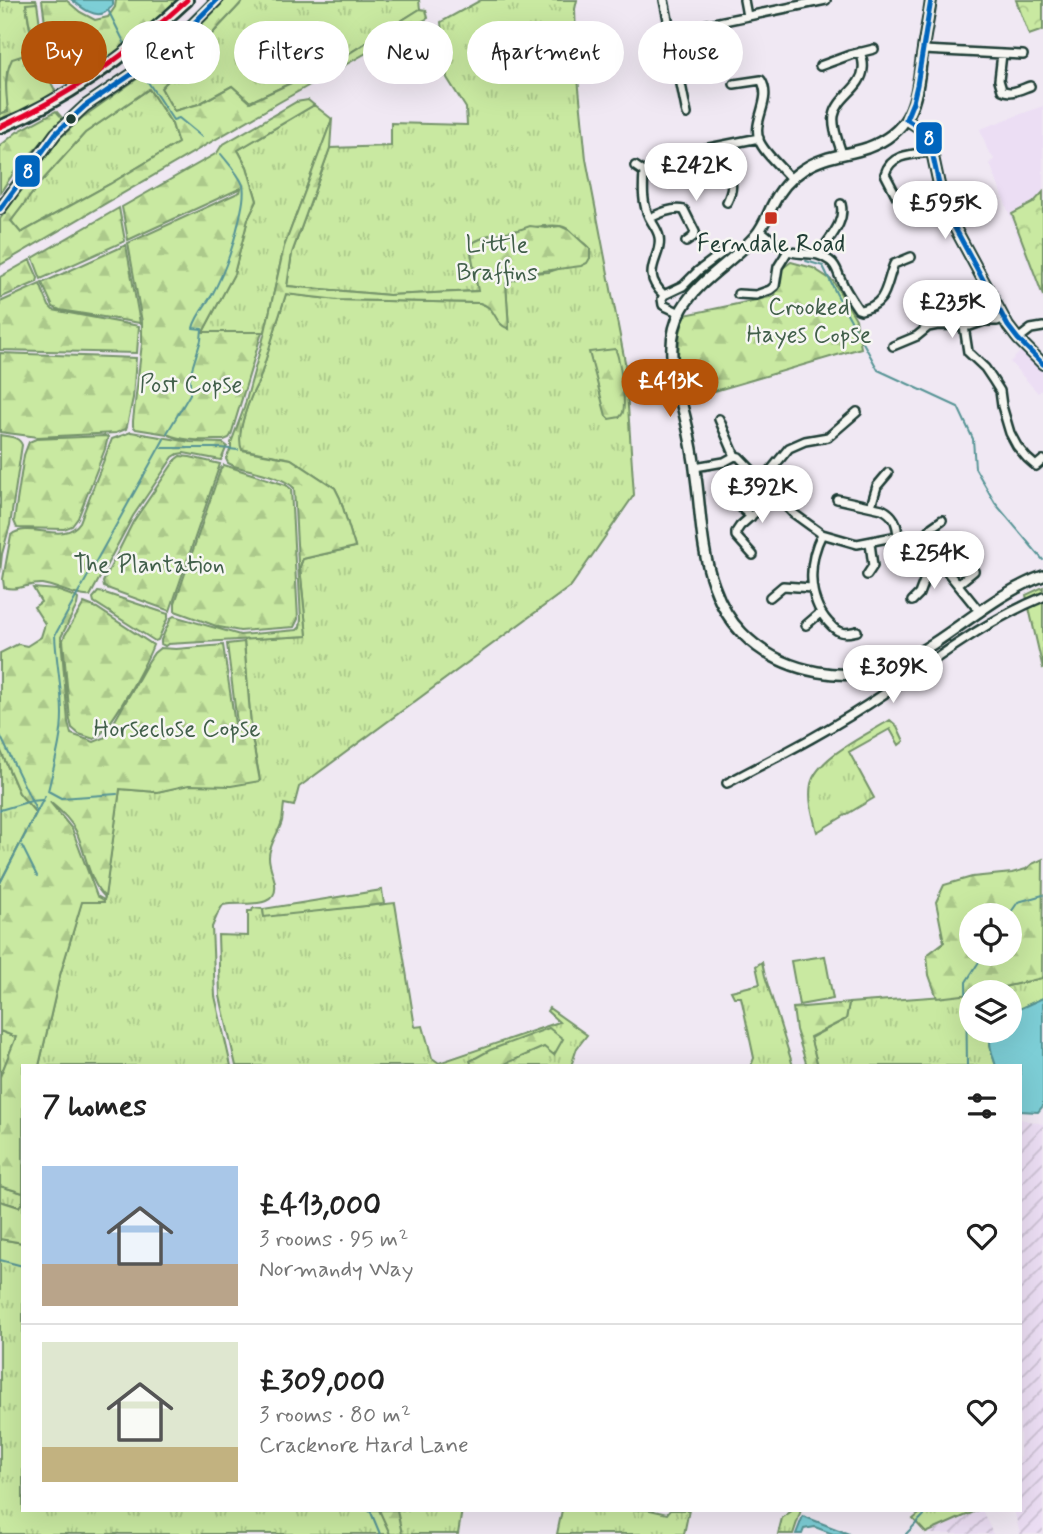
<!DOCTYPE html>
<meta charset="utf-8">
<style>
:root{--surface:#fff;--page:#f6f6f6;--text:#222;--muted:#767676;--line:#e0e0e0;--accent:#b45309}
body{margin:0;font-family:Mynerve,sans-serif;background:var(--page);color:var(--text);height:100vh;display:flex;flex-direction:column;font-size:26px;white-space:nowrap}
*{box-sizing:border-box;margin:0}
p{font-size:23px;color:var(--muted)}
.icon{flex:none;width:38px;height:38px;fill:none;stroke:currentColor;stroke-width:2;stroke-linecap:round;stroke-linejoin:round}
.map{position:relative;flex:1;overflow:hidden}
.side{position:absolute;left:21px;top:1064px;width:1001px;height:448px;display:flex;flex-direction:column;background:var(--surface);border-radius:0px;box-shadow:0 7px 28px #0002}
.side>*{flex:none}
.guide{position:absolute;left:21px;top:21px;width:1001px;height:63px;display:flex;gap:14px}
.controls{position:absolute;left:959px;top:903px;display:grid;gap:14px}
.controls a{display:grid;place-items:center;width:63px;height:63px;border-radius:50%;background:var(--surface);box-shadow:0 7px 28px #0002;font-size:35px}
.price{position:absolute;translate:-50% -60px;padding:0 16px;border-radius:24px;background:#fff;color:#222;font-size:23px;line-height:46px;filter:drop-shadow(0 2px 4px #0008)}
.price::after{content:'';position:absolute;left:50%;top:42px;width:21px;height:16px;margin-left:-10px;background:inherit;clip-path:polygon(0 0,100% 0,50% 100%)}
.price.selected{background:var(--accent);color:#fff}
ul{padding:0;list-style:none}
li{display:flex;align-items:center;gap:21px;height:175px;padding:0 21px}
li+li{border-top:2px solid var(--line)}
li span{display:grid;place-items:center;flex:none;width:196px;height:140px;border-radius:0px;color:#555}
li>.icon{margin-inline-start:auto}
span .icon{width:84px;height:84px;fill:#fffc;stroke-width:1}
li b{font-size:30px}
h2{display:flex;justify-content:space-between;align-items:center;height:84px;padding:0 21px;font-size:30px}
.chip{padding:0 24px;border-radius:32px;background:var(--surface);box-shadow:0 7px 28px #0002;font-size:24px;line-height:63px}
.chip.selected{background:var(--accent);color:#fff}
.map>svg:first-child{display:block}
.built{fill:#ecdef4}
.industrial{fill:url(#industrial-furrows)}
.grass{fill:url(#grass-tufts);stroke:#74936a;stroke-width:2}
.forest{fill:url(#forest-firs);stroke:#74936a;stroke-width:2;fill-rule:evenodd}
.park{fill:url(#park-crowns);stroke:#74936a;stroke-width:2}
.garden{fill:#c9e9a1;stroke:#74936a;stroke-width:2}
.water{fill:#7dced6;stroke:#579495;stroke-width:2}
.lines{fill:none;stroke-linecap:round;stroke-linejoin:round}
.stream{stroke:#579495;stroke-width:2}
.minor-casing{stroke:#1f3d34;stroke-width:12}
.tertiary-casing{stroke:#1f3d34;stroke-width:14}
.primary-casing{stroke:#1f3d34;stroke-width:16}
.minor{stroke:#f6f6f2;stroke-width:7}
.tertiary{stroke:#f6f6f2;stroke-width:9}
.primary{stroke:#f6f6f2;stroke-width:10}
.bus-1-casing{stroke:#f6f6f2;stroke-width:10}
.bus-2-casing{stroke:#f6f6f2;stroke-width:10}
.bus-1{stroke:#0065bd;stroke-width:5}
.bus-2{stroke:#e4002b;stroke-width:5}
.bus-dot{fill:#1f3d34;stroke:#f6f6f2;stroke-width:2.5}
.poi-dot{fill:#c8321e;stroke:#f6f6f2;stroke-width:2.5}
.labels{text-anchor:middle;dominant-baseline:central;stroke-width:5;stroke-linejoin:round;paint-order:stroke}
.poi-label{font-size:24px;fill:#1f3d34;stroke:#f6f6f2}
.park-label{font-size:24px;fill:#415f4a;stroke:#f6f6f2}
.line-badge{stroke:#f6f6f2;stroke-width:2.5}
.badge-label{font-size:19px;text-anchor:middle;font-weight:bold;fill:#fff}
</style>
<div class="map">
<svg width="1043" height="1534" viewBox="0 0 1043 1534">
<defs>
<pattern id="industrial-furrows" width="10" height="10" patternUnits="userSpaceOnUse" patternTransform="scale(1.75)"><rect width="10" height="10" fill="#ecdef4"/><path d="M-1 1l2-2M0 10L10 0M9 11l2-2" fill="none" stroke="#cabfd2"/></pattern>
<pattern id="grass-tufts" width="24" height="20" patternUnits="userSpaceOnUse" patternTransform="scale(1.75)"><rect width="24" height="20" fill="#c9e9a1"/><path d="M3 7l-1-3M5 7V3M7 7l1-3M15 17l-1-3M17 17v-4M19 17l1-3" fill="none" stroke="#acc98b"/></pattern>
<pattern id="forest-firs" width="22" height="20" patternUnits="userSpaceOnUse" patternTransform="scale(1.75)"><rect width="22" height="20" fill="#c9e9a1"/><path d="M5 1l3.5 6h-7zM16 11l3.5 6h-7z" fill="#acc98b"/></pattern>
<pattern id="park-crowns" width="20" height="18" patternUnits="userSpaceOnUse" patternTransform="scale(1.75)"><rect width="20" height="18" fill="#c9e9a1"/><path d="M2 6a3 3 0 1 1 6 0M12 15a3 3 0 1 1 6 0" fill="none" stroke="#acc98b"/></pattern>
</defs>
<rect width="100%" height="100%" fill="#f0e8f3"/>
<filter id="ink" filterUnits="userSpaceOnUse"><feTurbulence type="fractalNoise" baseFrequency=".0143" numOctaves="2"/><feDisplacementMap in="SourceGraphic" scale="14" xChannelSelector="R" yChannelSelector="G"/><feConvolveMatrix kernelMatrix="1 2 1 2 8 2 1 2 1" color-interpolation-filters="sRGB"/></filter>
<g filter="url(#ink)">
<path class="built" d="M1043 106V301L990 164 994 159 987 149 980 129Z
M1021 351 1043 370V389L1038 393 1010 362Z"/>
<path class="industrial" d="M1020 1119 1043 1124V1534H1020L1014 1510H1020Z
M978 1510H982L993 1534H924Z"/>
<path class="grass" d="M0 0H36L37 3 26 5 34 52 7 72 6 84 8 111 0 114Z
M244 0H419L420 9 332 64 250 102 232 86 199 104 174 111 161 88Z
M481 0H577L575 9 577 68 586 159 625 362 634 495 571 586 299 787 294 806 284 804C283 810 283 816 282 821 279 833 269 844 269 857 269 866 274 875 275 884 279 911 240 901 223 905L218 913 212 927 215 996 231 1066H39L60 975 82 901H104L120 789 157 792 181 786 259 774 252 738 244 639 307 636 300 567 303 559 355 547 340 498 335 488 291 459 241 449C235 434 250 396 259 381L286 294 338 300 480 303 489 307 509 328 506 283 528 273 549 272 590 258C592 246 585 245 577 238 572 234 570 229 564 227 551 221 488 235 474 242L473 271 479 291 389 295 287 286 292 253 330 148 391 146V123L467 125 466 108 447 78 441 22Z
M149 89 172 124 178 143 110 184 21 233 11 221 41 182 85 133Z
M314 105 332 119 284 247 265 332H203L234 274 248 219 257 201 247 167 238 150Z
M890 720 897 726 904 741 899 745 890 729 849 752 874 798 817 832C813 816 808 800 811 784 817 757 868 734 890 720Z
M0 749 19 793 36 813 0 883Z
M395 903 415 1027 423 1026 432 1058 439 1063 559 1022 547 1011 549 1008 587 1035 577 1048 571 1066H236L220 996 218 935 248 936V911H252L253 908 263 909 264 916Z
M762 962 765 976 793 1066H751L754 1058 741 997H734L731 991 760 984 756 966Z
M1043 976V998L1010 1013V992H982L1042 978Z
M971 994V1031H991L990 1046 996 1066H818L810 1038 846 1019 849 1003Z
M0 1031 16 1037 0 1077Z
M0 1186 23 1193V1201L20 1207 0 1201Z
M0 1239 23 1243V1510H462L458 1534H0Z
M562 1510H650L667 1514 670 1510H689L684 1534H557Z
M793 1510H801L793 1534H778L782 1518Z
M924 1510H978L926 1533 913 1519Z"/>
<path class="forest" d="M42 0H66L80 12 95 20 108 17 115 7 116 0H179L149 29 86 75 78 56 52 75Z
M224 0H244L161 88 174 111 199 104 232 86 250 102 332 64 420 9 426 10 428 18 278 103 0 265V219L37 166 59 139 83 117 151 69 190 34ZM149 89 172 124 178 143 110 184 21 233 11 221 41 182 85 133Z
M37 3 45 61 48 77 56 92 16 115 0 122V114L8 111C6 93 4 75 12 59L34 52 26 4Z
M313 29H319L323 34 320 41 307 46 286 60 283 59 281 56C293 46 302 41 313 29Z
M308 100 314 105 238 150 247 167 257 201 248 219 234 274 203 332H262L231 435 229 438 224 440C206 440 183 442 167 434L136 429 133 426V421L142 343V322L128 243 240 192 241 188 128 240 122 207 217 153 222 145 296 102Z
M56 111 64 120 17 168 0 193V146L17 132Z
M332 119 330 148 292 253 287 286 389 295 478 291 471 252 474 242 489 235 516 231 530 226 546 228 560 226 569 230 590 249V258L587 263 581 266 528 273 506 283 509 329C492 323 498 308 480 303L338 300 286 294 259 381C250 396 235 434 242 450L291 459 335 488 340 498 355 547 302 559 300 567 307 636 168 644 165 646 161 644V640L171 618 174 616 240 635 297 630 300 627 301 619 294 488C283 476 251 471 234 466L228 463 226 459 231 448V443L244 408 265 332 284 247Z
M119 208 125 241 41 279 33 258Z
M126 245 140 323 60 310 53 307 42 283Z
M30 260 38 278 37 282 0 298V277Z
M791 262 813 268 833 281 856 319 861 348 684 400 677 367 680 333 685 315 775 296 780 270Z
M40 284 49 306 53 310 139 326 137 353 0 350V302Z
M615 349C620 357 626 403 623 412 623 414 621 415 620 417L609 419 606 416 589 352Z
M0 353 136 358 133 398 127 426 126 429 116 433 38 437 0 432Z
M131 432 190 442 223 443 227 446 221 460 184 453 178 454 173 457 133 516 90 596C78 598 56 586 42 584 29 583 16 592 4 587L3 579 11 535C29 520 64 546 80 522L112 439Z
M0 435C8 437 19 436 22 445L10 525 2 554 0 573Z
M105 436 108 437 105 449 78 518 72 526 64 529 17 528 14 521 24 455 29 442 36 439Z
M180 456 190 457 220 464 170 611 104 587 103 582 133 522 176 459Z
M224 465 286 485 291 489 298 619 294 627 240 631 219 627 175 611V603L221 468Z
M1043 587V669L1026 595Z
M33 588 56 590 76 597 78 599 77 605 61 637 68 722 71 734 94 742 104 738 108 733 148 662 154 653 160 648 176 649 223 645 236 731H238L227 644 244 642 252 738 260 781 231 786 189 785 157 792 120 789 105 897C89 883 85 850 76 831 70 819 60 810 50 802L72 829 97 896 104 900V902H82L60 975 39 1066H23V1193L0 1186V1077L16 1037 0 1031V883L36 813 19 793 0 749V653L18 644 27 646 41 637 45 624 34 607 41 602Z
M98 592 105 593 168 614V617L158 640 155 641 94 602 93 598Z
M84 603 97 608 153 645C146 663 110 732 94 739L79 734 72 728 70 720 63 640 65 635Z
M1043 859 1042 978 982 992H971V994L937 998 929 975 927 955 944 942 936 902 944 885 972 877 1012 873 1026 869 1032 864ZM1010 915V954H971V915Z
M382 890 384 904 264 917 263 909Z
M849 1003 846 1019 810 1037 818 1066H807L796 1030 793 1008Z
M549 1028 563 1039 554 1055 544 1047 500 1066H472L470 1061 490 1050Z
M0 1201 19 1207 23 1201V1243L0 1239Z
M379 1510H397L402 1534H390Z"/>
<path class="park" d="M1016 0H1043V30L1029 35Z
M1043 192V296L1012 214 1033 203Z"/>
<path class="garden" d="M825 956 833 999 799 1005 791 961Z"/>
<path class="water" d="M72 0H113V5C113 6 105 13 104 13 93 18 80 6 72 0Z
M1043 998V1106L1038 1112 1020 1111V1066H996C992 1054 988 1043 991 1031H1010V1013Z
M803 1516 849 1534H833L815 1527 804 1529 802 1534H796Z"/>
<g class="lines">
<path class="stream" d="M108 10 126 46
M146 79 173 120 179 118 202 137
M806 261 823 266 836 293 878 370 958 407 973 439 975 468 995 503 1043 560
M167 433 190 394V375L201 340 202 329 193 328C196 316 205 306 212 295 227 267 234 244 241 212 243 203 245 194 243 185 239 174 228 163 221 154
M162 448H221L238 450
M0 735 36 810
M117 794 61 798 48 791C54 765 62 740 62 714 62 687 56 662 55 635L164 439
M0 810 31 801 42 800
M22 846 37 876
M0 883 45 796
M1009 915 1018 902 1043 895
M967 1066 966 982 984 954
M0 1260 23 1266
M370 1510 380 1534
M906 1534 929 1510"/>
<g class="minor-casing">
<path id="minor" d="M664 0 687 114
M744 0 747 16
M670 32 826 0
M923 50 1023 55
M1002 54 999 80 1002 90C1011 95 1021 89 1030 86
M820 66 850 55 874 49
M734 84 761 80C773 100 752 119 759 140 763 152 782 168 791 179
M720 146C721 151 722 158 724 163 730 180 736 184 727 202
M684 153 759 138
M842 154C839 143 832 128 834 116 837 97 862 88 863 69 864 63 862 57 860 52
M635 166 644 172 648 171 653 166
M644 172C643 188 642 202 649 217 652 223 658 230 659 237 663 258 638 271 664 295
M897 197 885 174C891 153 914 154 932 152
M650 218C660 213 673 207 684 210L695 232 693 237 686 242
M760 230C769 237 781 249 792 252 806 256 816 250 830 261 837 266 837 272 841 280 845 290 852 300 858 309L861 310C888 304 885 286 894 264L911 257
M819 255C828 239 846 223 841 204
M738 294 756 295 770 290 775 286 778 267 788 251
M680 313 663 305 662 299 664 295 683 286 698 271 730 247
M964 326 968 352 985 368 993 380 1000 391 1002 406 1010 433 1017 446 1027 458 1036 466 1043 460
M1018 339 1031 329 1043 327
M893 346 917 336 928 327 938 325 970 326 984 321H997L1004 318
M719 419 735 456
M695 467 724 462 735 456 739 457 793 513 822 534 857 544 898 536 920 542 937 559 980 612
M760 480 771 470 789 448 805 441 828 437 857 412
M729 496 751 517
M837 499 882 509C894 515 897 523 898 536
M871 506 877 486 888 473
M822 534C808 561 807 598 828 622 832 626 835 631 841 632 846 634 852 632 857 631
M920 542 932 527 942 520
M753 555 736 536V532L740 526 774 496
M867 575 873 566 870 543
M958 584 974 571
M770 597 783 586 812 588
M912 601 919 594 925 578 941 563
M806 625 820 613
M727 783C781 755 834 728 884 694 936 659 985 621 1043 597"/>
</g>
<g class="tertiary-casing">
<path id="tertiary" d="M931 0C929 17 925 33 923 49 916 94 918 129 867 148 846 155 823 156 804 169 790 178 779 191 772 206 767 216 763 227 756 235 733 262 699 279 682 309 662 345 676 381 685 417 690 437 694 457 696 477 701 513 701 551 714 586 720 603 729 620 742 633 782 674 850 686 901 662 951 638 991 595 1043 576
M906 119 924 131 929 138 943 203 948 215 1008 326 1018 339 1043 364
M0 209 56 133 85 106 166 51 217 0"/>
</g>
<g class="primary-casing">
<path id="primary" d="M0 127C71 98 132 52 187 0"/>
</g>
<use href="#minor" class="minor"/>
<use href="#tertiary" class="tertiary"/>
<use href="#primary" class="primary"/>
<g class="bus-1-casing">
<path id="bus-1" d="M931 0 917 85 913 102 906 119 924 131 929 138 943 203 948 215 1008 326 1018 339 1043 364
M0 209 56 133 85 106 166 51 217 0"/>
</g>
<g class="bus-2-casing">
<path id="bus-2" d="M0 127C72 95 129 53 187 0"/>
</g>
<use href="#bus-1" class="bus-1"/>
<use href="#bus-2" class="bus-2"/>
</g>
</g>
<circle class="bus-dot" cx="71" cy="119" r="6"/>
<rect class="poi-dot" x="764" y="211" width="14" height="14" rx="3.5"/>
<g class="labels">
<g class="poi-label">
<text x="771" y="244">Ferndale Road</text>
</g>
<g class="park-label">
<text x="497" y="245">Little<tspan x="497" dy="28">Braffins</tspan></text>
<text x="809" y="307">Crooked<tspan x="809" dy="28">Hayes Copse</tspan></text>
<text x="191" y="385">Post Copse</text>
<text x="149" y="565">The Plantation</text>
<text x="177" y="729">Horseclose Copse</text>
</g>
</g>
<g class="line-badge">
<rect x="915" y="121" width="28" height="34" rx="7" fill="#0065bd"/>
<rect x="14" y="154" width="27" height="34" rx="7" fill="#0065bd"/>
</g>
<g class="badge-label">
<text x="929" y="145">8</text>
<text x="28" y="178">8</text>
</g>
</svg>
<div class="controls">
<a><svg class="icon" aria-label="locate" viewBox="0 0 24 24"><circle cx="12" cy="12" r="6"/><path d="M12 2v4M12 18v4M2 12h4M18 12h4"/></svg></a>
<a><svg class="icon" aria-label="layers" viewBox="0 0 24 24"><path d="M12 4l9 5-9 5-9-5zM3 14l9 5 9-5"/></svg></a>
</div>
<b class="price" style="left:696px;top:203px">£242K</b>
<b class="price" style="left:945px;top:241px">£595K</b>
<b class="price" style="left:952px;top:340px">£235K</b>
<b class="price selected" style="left:670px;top:419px">£413K</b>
<b class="price" style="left:762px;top:525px">£392K</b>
<b class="price" style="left:934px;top:591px">£254K</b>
<b class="price" style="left:893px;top:705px">£309K</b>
<div class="guide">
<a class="chip selected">Buy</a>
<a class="chip">Rent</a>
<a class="chip">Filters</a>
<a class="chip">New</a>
<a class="chip">Apartment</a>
<a class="chip">House</a>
</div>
<section class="side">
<h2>7 homes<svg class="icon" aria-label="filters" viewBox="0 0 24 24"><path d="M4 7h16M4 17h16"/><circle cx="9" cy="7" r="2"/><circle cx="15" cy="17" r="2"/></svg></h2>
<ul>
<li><span style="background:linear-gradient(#a9c7e8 70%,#b9a48a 0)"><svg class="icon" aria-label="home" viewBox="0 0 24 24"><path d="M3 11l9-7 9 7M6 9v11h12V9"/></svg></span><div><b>£413,000</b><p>3 rooms · 95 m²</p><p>Normandy Way</p></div><svg class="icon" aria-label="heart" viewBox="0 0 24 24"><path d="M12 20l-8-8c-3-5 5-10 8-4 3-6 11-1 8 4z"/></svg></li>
<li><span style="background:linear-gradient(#dfe7d0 75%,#c2b280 0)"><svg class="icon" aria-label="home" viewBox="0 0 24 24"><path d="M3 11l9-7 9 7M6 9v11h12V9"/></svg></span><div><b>£309,000</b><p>3 rooms · 80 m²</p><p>Cracknore Hard Lane</p></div><svg class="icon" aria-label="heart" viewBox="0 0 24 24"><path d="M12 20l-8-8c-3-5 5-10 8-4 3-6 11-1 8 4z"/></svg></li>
</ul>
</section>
</div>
